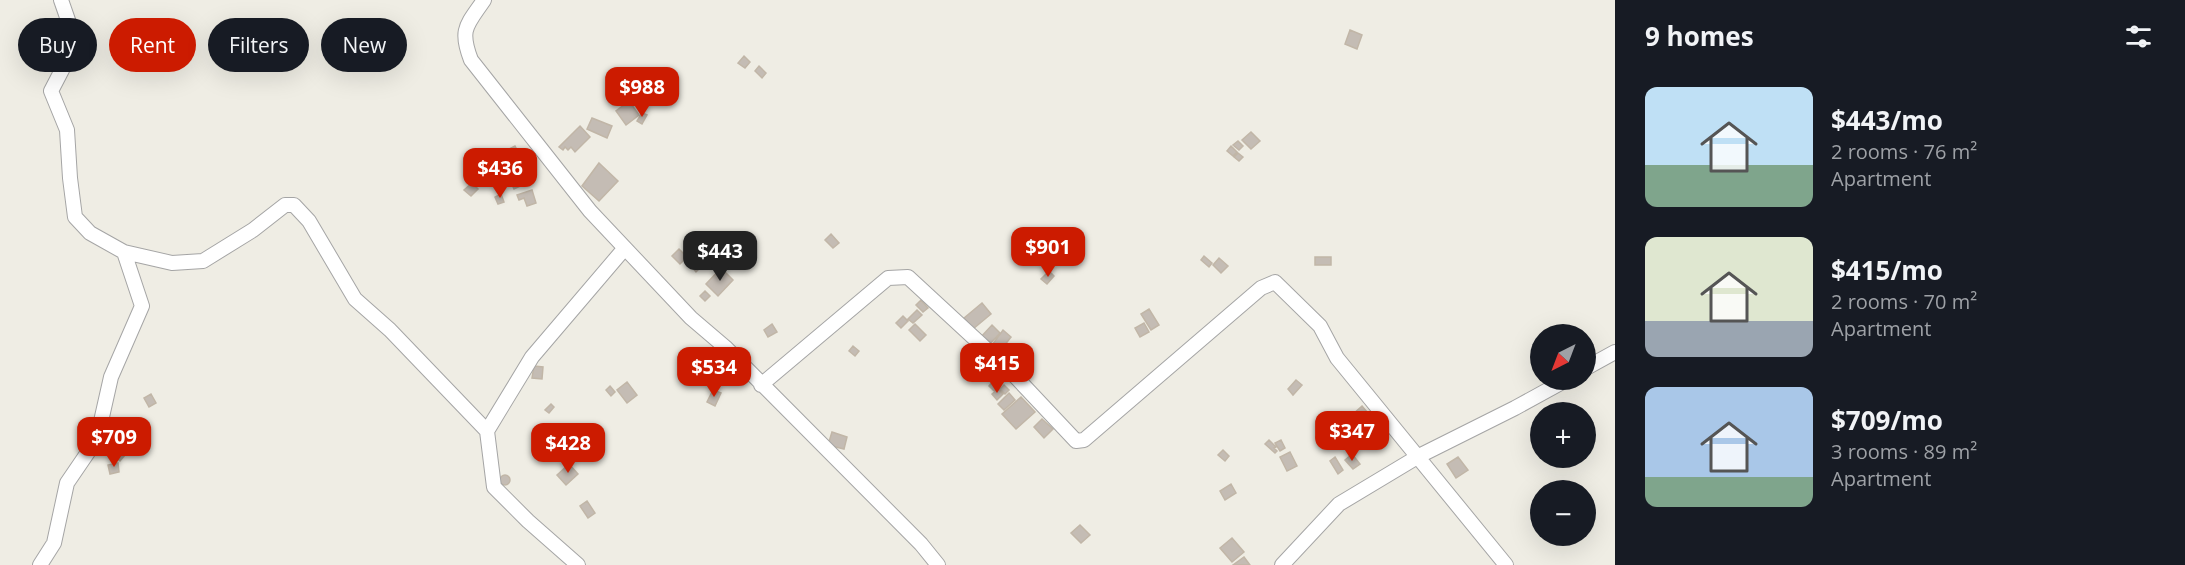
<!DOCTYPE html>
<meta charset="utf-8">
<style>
:root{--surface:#171b24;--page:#20242c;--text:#f1f3f6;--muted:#9ea1a6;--accent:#cc1b00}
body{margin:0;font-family:"Open Sans",sans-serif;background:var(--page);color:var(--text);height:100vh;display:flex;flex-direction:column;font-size:22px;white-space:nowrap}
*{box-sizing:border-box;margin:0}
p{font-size:20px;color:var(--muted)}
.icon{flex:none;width:33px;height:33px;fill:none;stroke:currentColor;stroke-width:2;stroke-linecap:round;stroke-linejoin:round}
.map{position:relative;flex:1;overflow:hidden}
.drawer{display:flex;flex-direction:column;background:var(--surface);width:570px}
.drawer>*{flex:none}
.hud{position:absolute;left:18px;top:18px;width:570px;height:54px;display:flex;gap:12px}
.needle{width:39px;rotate:222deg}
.tools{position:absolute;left:1530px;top:324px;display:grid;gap:12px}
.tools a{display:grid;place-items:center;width:66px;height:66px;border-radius:50%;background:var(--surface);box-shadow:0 6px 24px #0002;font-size:30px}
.price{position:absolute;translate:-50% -51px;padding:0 14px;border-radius:12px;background:var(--accent);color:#fff;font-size:20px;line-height:39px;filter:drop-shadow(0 2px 3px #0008)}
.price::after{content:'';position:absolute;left:50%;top:36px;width:18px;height:14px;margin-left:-9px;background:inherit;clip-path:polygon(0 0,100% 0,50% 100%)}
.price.active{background:#222;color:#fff}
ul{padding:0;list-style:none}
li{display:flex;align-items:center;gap:18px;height:150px;padding:0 30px}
li span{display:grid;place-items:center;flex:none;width:168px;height:120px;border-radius:12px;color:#555}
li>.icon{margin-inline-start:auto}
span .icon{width:72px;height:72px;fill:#fffc;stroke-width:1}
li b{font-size:26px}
h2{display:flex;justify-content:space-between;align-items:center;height:72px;padding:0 30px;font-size:26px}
.pill{padding:0 21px;border-radius:27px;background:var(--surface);box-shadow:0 6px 24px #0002;font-size:21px;line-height:54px}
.pill.active{background:var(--accent);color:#fff}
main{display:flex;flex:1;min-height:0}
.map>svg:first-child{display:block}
.building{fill:#c4bcb4;stroke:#c1b6a7;stroke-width:1.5}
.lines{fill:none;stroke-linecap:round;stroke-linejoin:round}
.minor-casing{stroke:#a5a5a5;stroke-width:16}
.minor{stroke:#fff;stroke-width:14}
</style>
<main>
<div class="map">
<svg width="1615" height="565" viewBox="0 0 1615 565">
<rect width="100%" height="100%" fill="#efede4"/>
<path class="building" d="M1350 30 1362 35 1357 49 1345 44Z
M744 56 750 62 745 68 738 63Z
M759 66 766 73 762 78 755 71Z
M629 90 635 93 632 100 626 97Z
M629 101 639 115 626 125 616 111Z
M642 113 647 115 642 124 637 121Z
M592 118 612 126 607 138 587 129Z
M580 126 590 137 575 152 571 147 568 150 565 147 563 150 559 147Z
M1251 132 1260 141 1251 149 1242 140Z
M1238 141 1243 146 1239 150 1233 145Z
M515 146 525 165 498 179 488 160Z
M1231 146 1237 152 1233 156 1227 151Z
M1238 153 1243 157 1239 161 1234 157Z
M599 163 618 181 599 201 582 186Z
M525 173 529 182 514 189 510 180Z
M472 183 478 189 471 196 464 190Z
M532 190 536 203 527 206 524 198 519 200 517 195Z
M501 194 504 202 498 204 495 197Z
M831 234 839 243 833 248 825 240Z
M695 244 703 252 694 260 686 252Z
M679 249 687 257 680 264 672 256Z
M1204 256 1212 263 1209 267 1201 260Z
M1315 257H1331V265H1315Z
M728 258 734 263 730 268 724 263Z
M1219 258 1228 266 1221 273 1213 265Z
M697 260 702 266 696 272 691 266Z
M721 268 733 280 718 296 706 284Z
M1049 271 1054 276 1047 284 1041 279Z
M705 291 710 296 705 301 700 296Z
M921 300 928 308 923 312 916 305Z
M982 303 991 314 973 329 964 318Z
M1149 309 1159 325 1151 330 1141 314Z
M917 310 922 315 913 323 908 319Z
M903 316 908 321 901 328 896 323Z
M1144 323 1149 332 1140 337 1135 328Z
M772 324 777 332 768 337 764 330Z
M915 324 926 335 920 341 909 330Z
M992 325 1000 333 988 346 980 338Z
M1558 326 1563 334H1546Z
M1003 330 1011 337 1000 351 992 345Z
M853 346 859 351 855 356 849 351Z
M534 366 543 367 542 379 532 378Z
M995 379 1000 384 994 391 989 386Z
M1296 380 1302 385 1293 395 1288 389Z
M627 382 637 395 627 403 617 390Z
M1004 385 1009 390 1005 394 1000 389Z
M610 386 615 392 611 396 606 390Z
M998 389 1003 394 997 400 992 394Z
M713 390 721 393 715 406 707 402Z
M1009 393 1015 400 1004 410 998 404Z
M151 394 156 403 149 407 144 398Z
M1021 397 1035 412 1016 429 1002 414Z
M551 404 554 407 549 413 545 410Z
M1362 406 1367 412 1365 414 1369 419 1366 422 1364 420 1360 424 1352 415Z
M1042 419 1053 429 1044 438 1034 427Z
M1372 419 1379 426 1375 429 1369 422Z
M1364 421 1375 434 1363 445 1352 433Z
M131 422 137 430 130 435 124 427Z
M832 432 847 437 844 449 828 445Z
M1322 434 1327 444 1321 447 1316 437Z
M1269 440 1276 447 1274 448 1277 451 1275 453 1265 444Z
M1281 440 1285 448 1280 451 1275 443Z
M117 448 125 455 120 461 112 454Z
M1223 450 1229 456 1225 461 1218 455Z
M1290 452 1297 466 1287 471 1280 457Z
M1352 454 1360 464 1353 469 1345 460Z
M1335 457 1343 470 1338 474 1330 461Z
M1458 457 1468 470 1456 478 1447 464Z
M118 463 119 472 110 474 108 465Z
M569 464 578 474 566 485 557 475Z
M500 480a5 5 0 1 1 10 0a5 5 0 1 1-10 0Z
M1231 484 1236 493 1225 500 1220 491Z
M587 501 595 513 588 518 580 506Z
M1080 525 1090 535 1081 543 1071 533Z
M1232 538 1244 552 1232 562 1220 548Z
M1244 557 1250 565H1233Z"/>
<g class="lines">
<g class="minor-casing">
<path id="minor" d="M61 0 76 43 51 91 67 130 70 178 75 217 90 233 124 252 172 263 203 261 253 230 285 205H294L309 221 355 299 390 330 487 431
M484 0C467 25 459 29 471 60L590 211 691 318 725 347 921 544 938 565
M1586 368 1615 352
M761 385 888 278 908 277 1012 373 1076 441 1084 440 1261 288 1275 282 1320 326 1337 358 1506 565
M40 565 54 543 67 483 97 439 111 377 142 306 124 252
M578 565 528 521 494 487 487 431 532 357 624 249
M1282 565 1339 504 1419 456 1515 408 1566 380"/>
</g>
<use href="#minor" class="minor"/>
</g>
</svg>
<div class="tools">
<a><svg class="needle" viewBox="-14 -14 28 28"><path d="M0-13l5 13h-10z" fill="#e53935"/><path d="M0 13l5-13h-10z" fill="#9ea1a6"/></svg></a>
<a>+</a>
<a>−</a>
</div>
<b class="price" style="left:642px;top:118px">$988</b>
<b class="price" style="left:500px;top:199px">$436</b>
<b class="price" style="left:1048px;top:278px">$901</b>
<b class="price active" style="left:720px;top:282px">$443</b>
<b class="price" style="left:997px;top:394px">$415</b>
<b class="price" style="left:714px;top:398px">$534</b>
<b class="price" style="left:1352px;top:462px">$347</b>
<b class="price" style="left:114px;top:468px">$709</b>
<b class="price" style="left:568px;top:474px">$428</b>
<div class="hud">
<a class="pill">Buy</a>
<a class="pill active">Rent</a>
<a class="pill">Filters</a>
<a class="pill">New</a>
</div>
</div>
<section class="drawer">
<h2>9 homes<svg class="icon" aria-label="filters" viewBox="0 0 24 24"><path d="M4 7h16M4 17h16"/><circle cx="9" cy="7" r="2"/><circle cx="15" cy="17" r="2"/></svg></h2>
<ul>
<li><span style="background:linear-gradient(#bfe0f5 65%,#7fa58c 0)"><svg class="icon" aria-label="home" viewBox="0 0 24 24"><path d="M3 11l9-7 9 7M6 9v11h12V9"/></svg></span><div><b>$443/mo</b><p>2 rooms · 76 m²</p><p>Apartment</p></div></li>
<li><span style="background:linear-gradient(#dfe7d0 70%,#9aa5b1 0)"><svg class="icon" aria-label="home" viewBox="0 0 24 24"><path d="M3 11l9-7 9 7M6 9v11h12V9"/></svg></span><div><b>$415/mo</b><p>2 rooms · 70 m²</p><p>Apartment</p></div></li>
<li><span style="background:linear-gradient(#a9c7e8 75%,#7fa58c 0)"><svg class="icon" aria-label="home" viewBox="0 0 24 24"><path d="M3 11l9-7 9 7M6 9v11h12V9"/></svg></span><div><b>$709/mo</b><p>3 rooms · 89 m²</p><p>Apartment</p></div></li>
</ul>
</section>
</main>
